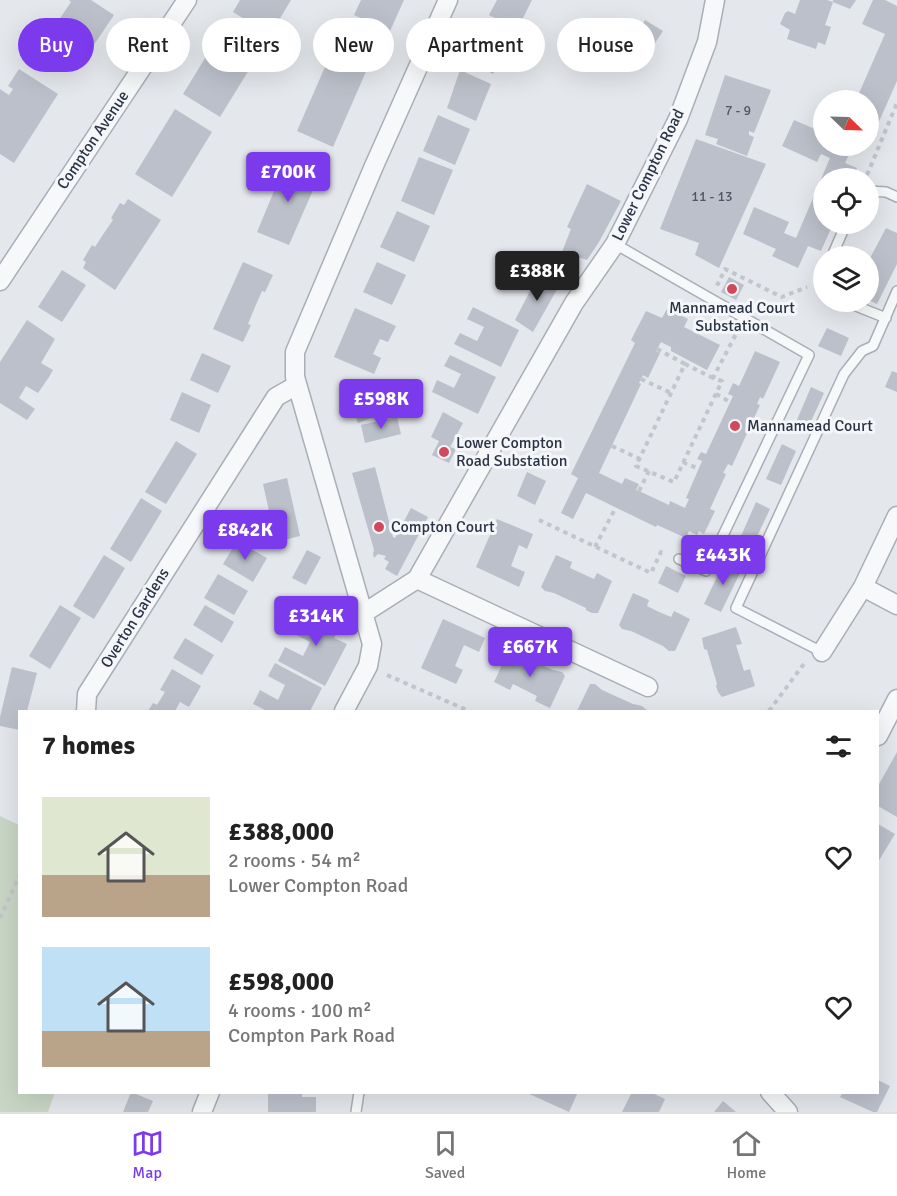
<!DOCTYPE html>
<meta charset="utf-8">
<style>
:root{--surface:#fff;--page:#f6f6f6;--text:#222;--muted:#767676;--line:#e0e0e0;--accent:#7c3aed}
body{margin:0;font-family:Signika,sans-serif;background:var(--page);color:var(--text);height:100vh;display:flex;flex-direction:column;font-size:22px;white-space:nowrap}
*{box-sizing:border-box;margin:0}
p{font-size:20px;color:var(--muted)}
.icon{flex:none;width:33px;height:33px;fill:none;stroke:currentColor;stroke-width:2;stroke-linecap:round;stroke-linejoin:round}
.map{position:relative;flex:1;overflow:hidden}
.side{position:absolute;left:18px;top:710px;width:861px;height:384px;display:flex;flex-direction:column;background:var(--surface);border-radius:0px;box-shadow:0 6px 24px #0002}
.side>*{flex:none}
.hud{position:absolute;left:18px;top:18px;width:861px;height:54px;display:flex;gap:12px}
.needle{width:39px;rotate:113deg}
.tools{position:absolute;left:813px;top:90px;display:grid;gap:12px}
.tools a{display:grid;place-items:center;width:66px;height:66px;border-radius:50%;background:var(--surface);box-shadow:0 6px 24px #0002;font-size:30px}
.price{position:absolute;translate:-50% -51px;padding:0 14px;border-radius:6px;background:var(--accent);color:#fff;font-size:20px;line-height:39px;filter:drop-shadow(0 2px 3px #0008)}
.price::after{content:'';position:absolute;left:50%;top:36px;width:18px;height:14px;margin-left:-9px;background:inherit;clip-path:polygon(0 0,100% 0,50% 100%)}
.price.selected{background:#222;color:#fff}
ul{padding:0;list-style:none}
li{display:flex;align-items:center;gap:18px;height:150px;padding:0 24px}
li span{display:grid;place-items:center;flex:none;width:168px;height:120px;border-radius:0px;color:#555}
li>.icon{margin-inline-start:auto}
span .icon{width:72px;height:72px;fill:#fffc;stroke-width:1}
li b{font-size:26px}
h2{display:flex;justify-content:space-between;align-items:center;height:72px;padding:0 24px;font-size:26px}
.pill{padding:0 21px;border-radius:27px;background:var(--surface);box-shadow:0 6px 24px #0002;font-size:21px;line-height:54px}
.pill.selected{background:var(--accent);color:#fff}
.tabs{display:flex;justify-content:space-around;align-items:center;height:84px;border-top:2px solid var(--line);background:var(--surface);font-size:16px;color:var(--muted)}
.tabs a{display:grid;justify-items:center;gap:3px}
.tabs .selected{color:var(--accent)}
.map>svg:first-child{display:block}
.green{fill:#c9d6c5}
.building{fill:#bbc0ca}
.lines{fill:none;stroke-linecap:round;stroke-linejoin:round}
.lane-casing{stroke:#a9aeb7;stroke-width:12}
.street-casing{stroke:#a9aeb7;stroke-width:21}
.path{stroke:#c2c5cb;stroke-width:4;stroke-dasharray:4.5 4.5;stroke-linecap:butt}
.lane{stroke:#f7f8fa;stroke-width:9}
.street{stroke:#f7f8fa;stroke-width:18}
.poi-dot{fill:#d1495b;stroke:#f4f6f9;stroke-width:2}
.labels{text-anchor:middle;dominant-baseline:central;stroke-width:6;stroke-linejoin:round;paint-order:stroke}
.number-label{font-size:14px;fill:#4f5766}
.street-label{font-size:16px;fill:#2b3445;stroke:#f4f6f9}
.poi-label{font-size:16px;fill:#2b3445;stroke:#f4f6f9;text-anchor:start}
</style>
<div class="map">
<svg width="897" height="1112" viewBox="0 0 897 1112">
<rect width="100%" height="100%" fill="#e4e7ec"/>
<path class="green" d="M0 816 19 825 20 1092H55L48 1112H0Z"/>
<path class="building" d="M69 0H91L114 15 77 70 32 40 39 30 48 36 71 2Z
M240 0H291L270 35 233 12Z
M361 0H404L390 31 354 15Z
M497 0H532L517 30 489 15Z
M800 0H827L833 2 825 25 831 27 825 45 818 42 816 49 787 39 790 30 780 24 785 13 788 11 795 14Z
M833 0H856L850 9 833 2Z
M873 0H885L897 6V81L877 126 868 122V100H856L885 34 862 24Z
M645 20 663 31 653 46 636 35Z
M487 26 512 40 493 74 468 60Z
M223 29 260 52 220 117 183 94Z
M332 51 368 67 333 147 297 131Z
M19 69 58 94 14 163 0 154V89L9 95 13 89 8 86Z
M460 70 491 84 476 121 447 108Z
M725 75 771 90 754 133 749 131V135L754 137 747 156 716 144 718 139 705 135Z
M175 109 212 132 172 197 135 174Z
M438 115 470 129 455 165 423 151Z
M794 120 824 133V146H853L845 163 857 168 853 178H824V224H833L821 251 808 246 798 268 772 256 776 249 743 234 754 207 789 222 784 233 796 238 830 158 821 154 817 162 782 146Z
M696 139 766 164 719 268 695 255 699 243 660 229Z
M419 157 453 170 434 215 401 201Z
M287 160 320 174 289 245 257 232Z
M587 184 621 201 599 242 587 260 562 252 571 229 567 227Z
M128 199 161 220 115 290 83 268 86 262 83 260 92 245 95 247 104 233 113 220 111 218 120 203 124 205Z
M397 211 430 226 414 262 380 247Z
M886 228 897 233V264L877 304 868 300V262Z
M243 262 273 275 265 292 262 291 255 307 248 324 251 325 243 342 213 329Z
M377 262 406 275 392 305 363 292Z
M62 270 86 285 62 322 38 307Z
M539 274 560 284 533 332 515 320Z
M729 277 744 285 736 300 721 292Z
M473 307 519 330 501 367 454 344 460 333 477 341 484 327 467 319Z
M355 308 396 326 388 342 380 339 373 354 381 358 374 374 334 357Z
M667 309 688 319 684 327 720 345 707 370 671 351V347L661 342 656 351 660 353 648 378 643 375 639 383 641 384 599 473 622 484 625 478 639 484 636 490 639 491 669 505 670 501 685 508 689 499 686 498 702 461 697 459 701 452 706 454 733 396 728 394 733 383 739 386 755 351 780 362 763 399 760 397 757 404 760 405 732 466 728 464 723 473 726 474 710 509 715 511 704 534 699 531 697 535 689 531 686 538 657 525 656 527 586 493 573 519 561 513 578 478 571 474 635 343 631 340 646 311 662 318Z
M27 320 55 339 41 363 53 370 49 377 38 393 26 386 19 398 35 409 27 420 0 403V362Z
M827 328 849 338 841 356 818 346Z
M202 353 231 366 218 393 190 380Z
M450 355 496 377 478 414 432 392 437 380 454 388 461 374 444 366Z
M892 371 897 373V392L885 387Z
M811 387 824 393 808 428 796 422Z
M182 392 211 405 199 433 170 420Z
M381 393H394L399 407 358 423 351 405Z
M443 412 463 423 450 447 456 449 449 463 432 455 439 441 431 437Z
M397 417 401 434 365 443 361 425Z
M176 441 197 454 166 504 145 492Z
M782 444 796 451 781 485 766 479Z
M375 467 393 537 395 538 411 508 428 517 397 576 385 569 389 562 384 559 386 556 378 554 374 558 373 554 374 550 352 473Z
M527 472 546 481 535 505 517 496Z
M287 478 300 536 276 542 263 484Z
M141 498 162 511 131 562 110 549Z
M756 502 770 509 754 543 741 536Z
M497 519 533 534 527 549 519 545 511 566 525 572 519 587 476 567Z
M237 541 267 558 253 582 223 564Z
M307 550 321 557 306 585 292 578Z
M104 555 125 568 94 619 73 606Z
M556 555 572 562 570 568 594 579 597 573 612 581 598 613H592L586 610V608L554 593 545 591 541 587Z
M725 560 742 569 721 612 704 604Z
M666 566 686 576 678 593 658 583Z
M218 574 248 591 234 615 204 598Z
M633 593 649 600 647 606 659 612 671 617 674 611 690 619 675 651H669L663 646 631 631 622 629 619 625Z
M60 605 81 618 50 669 29 656Z
M205 605 234 622 222 643 193 625Z
M307 605 341 625 334 638 347 644 325 686 278 661 285 647 303 656 310 642 293 633Z
M443 619 485 638 479 652 464 645 455 666 463 670 456 684 421 668Z
M736 627 742 644 736 645 744 671 750 669 755 686 722 697 718 692 716 686 717 684 707 650 704 649 702 638Z
M185 638 214 655 202 675 173 658Z
M509 650H515L521 653V656L553 670 562 672 565 676 550 708 535 701 537 696 513 684 510 690 494 682Z
M275 663 322 688 310 711H267L253 704 260 690 278 700 285 685 268 676Z
M12 667 37 673 27 711H20V730L0 726V717Z
M172 669 201 686 189 707 180 702 175 711H148L153 703 157 705 165 692 160 690Z
M590 684H595L602 690 633 704 642 706 648 711H577Z
M897 752V817L878 806V786Z
M878 824 895 834 878 862Z
M878 1080 890 1086 877 1112H873L840 1097 843 1092H878Z
M131 1092 153 1101 148 1112H123Z
M268 1092H302V1097H316V1112H268Z
M525 1092H578L569 1112Z
M632 1092H650L665 1099 659 1112H622Z
M723 1101 736 1112H714Z"/>
<g class="lines">
<g class="lane-casing">
<path id="lane" d="M868 191 886 192 897 197
M615 244 809 355 706 571 679 559
M832 256 846 224
M824 277 822 281 824 287
M846 302 886 318
M822 652 736 608 844 374 862 351 873 346 897 291
M356 1112 359 1092"/>
</g>
<g class="street-casing">
<path id="street" d="M0 281 187 0
M417 579 648 687
M863 587 897 605
M364 613 417 579 574 303 615 244 678 119 707 42 715 0
M822 652 863 587 897 516
M86 711 87 694 276 397 297 385
M344 711 368 666 372 644 295 377V352L374 166 448 0
M878 736 897 699
M770 1092 788 1112
M202 1112 210 1092"/>
</g>
<path class="path" d="M867 175 897 103
M716 283 718 284 725 269 782 297 807 287
M657 349 685 364
M713 378 685 364 636 466 674 482 722 381 713 378 737 332
M641 379 671 393
M716 394 730 402
M612 446 640 459
M683 462 699 469
M639 491 649 471
M539 520 651 573 661 552 666 554
M595 547 616 507
M387 675 469 711
M769 711 806 661
M0 918 20 874"/>
<use href="#lane" class="lane"/>
<use href="#street" class="street"/>
</g>
<g class="poi-dot">
<circle cx="732" cy="289" r="6"/>
<circle cx="735" cy="426" r="6"/>
<circle cx="444" cy="452" r="6"/>
<circle cx="379" cy="527" r="6"/>
</g>
<g class="labels">
<g class="number-label">
<text x="738" y="110">7 - 9</text>
<text x="712" y="196">11 - 13</text>
</g>
<g class="street-label">
<text transform="translate(93 140) rotate(-56)">Compton Avenue</text>
<text transform="translate(648 175) rotate(-64)">Lower Compton Road</text>
<text transform="translate(135 618) rotate(-58)">Overton Gardens</text>
</g>
<g class="poi-label">
<text x="732" y="308" text-anchor="middle">Mannamead Court<tspan x="732" dy="18">Substation</tspan></text>
<text x="747" y="426">Mannamead Court</text>
<text x="456" y="443">Lower Compton<tspan x="456" dy="18">Road Substation</tspan></text>
<text x="391" y="527">Compton Court</text>
</g>
</g>
</svg>
<div class="tools">
<a><svg class="needle" viewBox="-14 -14 28 28"><path d="M0-13l5 13h-10z" fill="#e53935"/><path d="M0 13l5-13h-10z" fill="#767676"/></svg></a>
<a><svg class="icon" aria-label="locate" viewBox="0 0 24 24"><circle cx="12" cy="12" r="6"/><path d="M12 2v4M12 18v4M2 12h4M18 12h4"/></svg></a>
<a><svg class="icon" aria-label="layers" viewBox="0 0 24 24"><path d="M12 4l9 5-9 5-9-5zM3 14l9 5 9-5"/></svg></a>
</div>
<b class="price" style="left:288px;top:203px">£700K</b>
<b class="price selected" style="left:537px;top:302px">£388K</b>
<b class="price" style="left:381px;top:430px">£598K</b>
<b class="price" style="left:245px;top:561px">£842K</b>
<b class="price" style="left:723px;top:586px">£443K</b>
<b class="price" style="left:316px;top:647px">£314K</b>
<b class="price" style="left:530px;top:678px">£667K</b>
<div class="hud">
<a class="pill selected">Buy</a>
<a class="pill">Rent</a>
<a class="pill">Filters</a>
<a class="pill">New</a>
<a class="pill">Apartment</a>
<a class="pill">House</a>
</div>
<section class="side">
<h2>7 homes<svg class="icon" aria-label="filters" viewBox="0 0 24 24"><path d="M4 7h16M4 17h16"/><circle cx="9" cy="7" r="2"/><circle cx="15" cy="17" r="2"/></svg></h2>
<ul>
<li><span style="background:linear-gradient(#dfe7d0 65%,#b9a48a 0)"><svg class="icon" aria-label="home" viewBox="0 0 24 24"><path d="M3 11l9-7 9 7M6 9v11h12V9"/></svg></span><div><b>£388,000</b><p>2 rooms · 54 m²</p><p>Lower Compton Road</p></div><svg class="icon" aria-label="heart" viewBox="0 0 24 24"><path d="M12 20l-8-8c-3-5 5-10 8-4 3-6 11-1 8 4z"/></svg></li>
<li><span style="background:linear-gradient(#bfe0f5 70%,#b9a48a 0)"><svg class="icon" aria-label="home" viewBox="0 0 24 24"><path d="M3 11l9-7 9 7M6 9v11h12V9"/></svg></span><div><b>£598,000</b><p>4 rooms · 100 m²</p><p>Compton Park Road</p></div><svg class="icon" aria-label="heart" viewBox="0 0 24 24"><path d="M12 20l-8-8c-3-5 5-10 8-4 3-6 11-1 8 4z"/></svg></li>
</ul>
</section>
</div>
<nav class="tabs">
<a class="selected"><svg class="icon" aria-label="map" viewBox="0 0 24 24"><path d="M3 6l6-2 6 2 6-2v14l-6 2-6-2-6 2zM9 4v14M15 6v14"/></svg>Map</a>
<a><svg class="icon" aria-label="saved" viewBox="0 0 24 24"><path d="M7 4h10v16l-5-4-5 4z"/></svg>Saved</a>
<a><svg class="icon" aria-label="home" viewBox="0 0 24 24"><path d="M3 11l9-7 9 7M6 9v11h12V9"/></svg>Home</a>
</nav>
